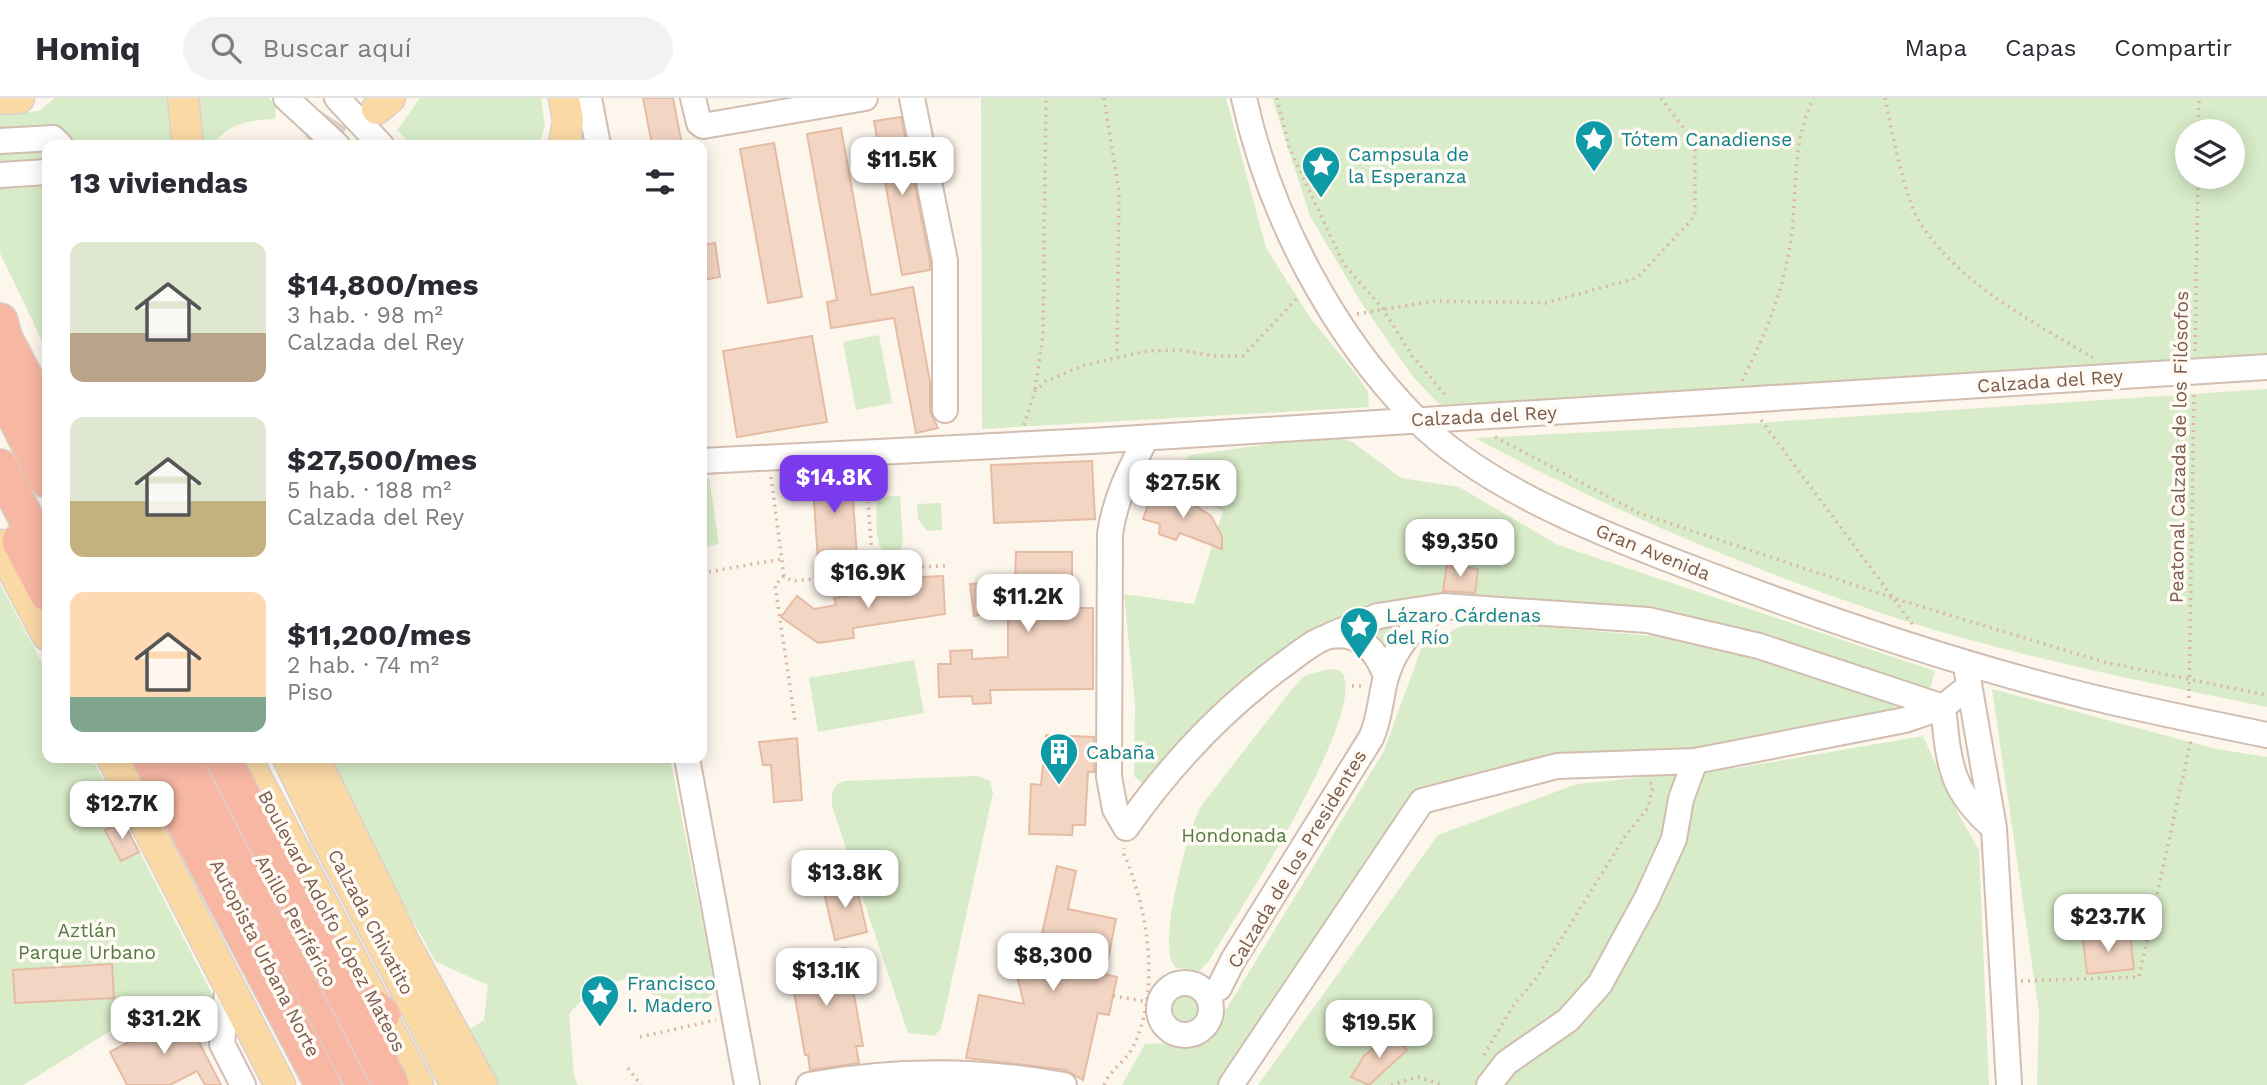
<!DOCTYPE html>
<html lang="es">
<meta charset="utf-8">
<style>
:root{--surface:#fff;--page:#f2f2f3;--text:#2b2b33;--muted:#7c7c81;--line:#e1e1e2;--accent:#7c3aed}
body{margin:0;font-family:"Work Sans",sans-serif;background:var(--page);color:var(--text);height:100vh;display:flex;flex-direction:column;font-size:26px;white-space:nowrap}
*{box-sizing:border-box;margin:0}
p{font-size:23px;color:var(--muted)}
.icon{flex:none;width:38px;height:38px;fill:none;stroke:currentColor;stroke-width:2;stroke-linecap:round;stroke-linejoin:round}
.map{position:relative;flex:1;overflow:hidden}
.sheet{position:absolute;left:42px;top:42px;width:665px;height:623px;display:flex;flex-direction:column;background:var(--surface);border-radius:14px;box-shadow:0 4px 18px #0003}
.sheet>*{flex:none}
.controls{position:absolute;left:2175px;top:21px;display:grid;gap:14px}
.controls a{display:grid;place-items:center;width:70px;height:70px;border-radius:50%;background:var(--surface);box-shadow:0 4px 18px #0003;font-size:35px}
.price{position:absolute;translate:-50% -60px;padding:0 16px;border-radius:14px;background:#fff;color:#222;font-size:23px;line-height:46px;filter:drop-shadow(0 2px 4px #0008)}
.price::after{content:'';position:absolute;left:50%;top:42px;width:21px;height:16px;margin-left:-10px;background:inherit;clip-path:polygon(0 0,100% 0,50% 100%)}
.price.on{background:var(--accent);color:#fff}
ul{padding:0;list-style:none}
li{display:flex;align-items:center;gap:21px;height:175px;padding:0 28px}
li span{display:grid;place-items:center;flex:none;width:196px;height:140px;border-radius:14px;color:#555}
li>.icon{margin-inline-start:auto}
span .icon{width:84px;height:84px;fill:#fffc;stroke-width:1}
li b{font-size:30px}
h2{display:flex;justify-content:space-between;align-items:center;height:84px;padding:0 28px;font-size:30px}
header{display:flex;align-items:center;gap:42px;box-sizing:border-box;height:98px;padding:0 35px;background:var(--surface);border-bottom:2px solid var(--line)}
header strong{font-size:33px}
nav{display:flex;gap:38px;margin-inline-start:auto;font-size:24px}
.search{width:490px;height:63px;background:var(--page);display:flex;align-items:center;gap:18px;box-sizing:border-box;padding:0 24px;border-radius:38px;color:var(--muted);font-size:26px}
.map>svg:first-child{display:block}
.green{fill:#d8ecc9;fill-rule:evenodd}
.building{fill:#f3d5c3;stroke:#e6bba3;stroke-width:2}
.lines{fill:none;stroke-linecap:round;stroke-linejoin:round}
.major-tunnel{stroke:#dcd0c4;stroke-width:30;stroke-dasharray:30 15;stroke-linecap:butt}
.minor-casing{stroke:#d1beb0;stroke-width:28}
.major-casing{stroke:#dad1cd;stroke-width:33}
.highway-casing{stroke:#dad1cd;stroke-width:38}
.path{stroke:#d9b8a5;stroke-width:3.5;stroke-dasharray:2 5;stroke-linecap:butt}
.minor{stroke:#fff;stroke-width:24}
.major{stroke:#fbd9a5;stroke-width:30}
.highway{stroke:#f7b7a3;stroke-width:35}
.highway-bridge-casing{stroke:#dad1cd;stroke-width:38;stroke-linecap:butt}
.highway-bridge{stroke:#f7b7a3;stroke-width:35}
.labels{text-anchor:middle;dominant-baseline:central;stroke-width:7;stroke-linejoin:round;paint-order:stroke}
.culture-label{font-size:19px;fill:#0d838f;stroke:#fffaf3;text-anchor:start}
.street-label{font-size:19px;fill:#7a5c4d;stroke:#fffaf3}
.park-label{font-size:19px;fill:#537a41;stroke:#fffaf3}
</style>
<header>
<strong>Homiq</strong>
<div class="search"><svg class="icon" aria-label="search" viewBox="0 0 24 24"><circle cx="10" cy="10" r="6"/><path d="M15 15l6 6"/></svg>Buscar aquí</div>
<nav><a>Mapa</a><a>Capas</a><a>Compartir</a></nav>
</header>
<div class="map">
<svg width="2267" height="987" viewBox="0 0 2267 987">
<rect width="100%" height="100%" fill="#fdf6ec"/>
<path class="green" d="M55 0H171L177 47H47V253L0 155V17L39 13Z
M197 0H268L276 7 275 21C248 22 229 25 212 47H198Z
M420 0H541L545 28 538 47H412L397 32Z
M981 0H1226L1266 150 1311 221 1357 277 1368 294 1369 309 982 331Z
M1272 0H2267V258L1441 308 1414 280 1362 206 1310 118ZM2188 33H2233V79H2188Z
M879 237 892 305 856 312 843 244Z
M2267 291V609C2136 582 1998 555 1872 512 1735 465 1602 408 1475 340L1696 329Z
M1329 338 1351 343 1401 380 1459 389 1558 447 1935 573 1929 595 1781 550 1432 499 1273 561 1146 689 1134 678 1135 606 1124 496 1194 506 1223 413 1177 392 1178 375 1190 357Z
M709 380 719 446 702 450V381Z
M900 398 903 447 896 460C871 459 877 418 877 399Z
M941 405 942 432 927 433 918 421 917 406Z
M0 485 47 575V660H92L214 900 146 911 23 987H0Z
M1482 523 1686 541 1758 558 1907 600 1886 615 1705 649 1587 658 1422 697 1225 987H1122L1145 946 1198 944 1222 918 1384 653 1421 551 1459 529Z
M1404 524 1386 551 1369 535V529Z
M914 562 924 615 818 634 809 580Z
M1328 571 1338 572 1343 576C1365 621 1237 816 1209 863L1197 875 1175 869C1156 851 1188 731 1201 708L1289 595 1304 578Z
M1992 591 2216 651 2267 659V987H2037L2039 914Z
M1923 638 1959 717 1979 752 1989 987H1258L1438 737 1577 686 1743 669Z
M326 660H670L716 893 695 910 666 907 632 880 594 888 569 916 574 978 578 987H497L467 933 484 922 488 887 436 864 338 691Z
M978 678 990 683 993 695 941 931 934 938 908 935 832 708C832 696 831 687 844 683Z
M1173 910a13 13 0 1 1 26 0a13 13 0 1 1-26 0Z"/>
<path class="building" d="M643 0H673L682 47H652Z
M901 19 930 164V172L902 177 874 23Z
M841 30 871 197 913 189 930 284V313L938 330 916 335 894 220 831 230 827 204 837 202 807 36Z
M774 45 802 199 768 205 740 51Z
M715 145 720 179 702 182V147Z
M812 238 827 324 737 339 723 253Z
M1092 363 1095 421 994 425 991 367Z
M851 371 857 459 818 462 812 374Z
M1152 396 1193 406 1211 418 1222 438V451L1180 435 1176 442 1159 436 1160 426 1143 421Z
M1016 454H1072V510H1093V591L990 592 991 605 973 606 972 598 939 599 938 566H951L950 553 972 552V561L1008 559V511L974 518 970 486 1015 483Z
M1447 466 1478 471 1475 495 1443 493Z
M943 478 945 516 853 530 854 540 818 545 781 519 797 498 814 511 836 507 834 500 923 483V479Z
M1046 637 1094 639V674H1088L1085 727H1073L1072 737 1029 736 1031 686 1041 687Z
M797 640 802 702 774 704 771 667H763L759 644Z
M123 723 139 754 121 763 105 732Z
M1057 768 1076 773 1068 811 1116 821 1105 876 1117 879 1109 917 1098 915 1083 982 1066 972 966 960 979 897 1024 906 1017 878 1030 866 1033 849 1039 850Z
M855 782 867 834 835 842 823 790Z
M2130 835 2134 871 2087 876 2083 840Z
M846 850 863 948H856L859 965 810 972 808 957H805L788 859Z
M112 866 114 900 15 905 13 872Z
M184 915 221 987H205L197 973 170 987H127L110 954Z
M1392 935 1407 952 1369 987 1351 979 1364 958Z"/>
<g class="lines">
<path class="major-tunnel" d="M318 47 348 0"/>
<g class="minor-casing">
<path id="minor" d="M286 0 337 47
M337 0 381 47
M589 0 598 47
M693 0 699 25 703 28 865 0
M912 0 945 163V312
M1244 0C1269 116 1332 236 1416 321 1483 389 1597 434 1686 468 1818 519 1953 565 2091 599 2149 613 2208 625 2267 637
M0 43 53 40 60 47
M0 77 47 74
M1146 340C1130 372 1115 400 1110 436L1109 679 1115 711 1126 730C1171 666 1227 607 1290 562 1301 554 1318 540 1331 538 1361 533 1377 554 1386 578
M702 363 1091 343 2267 269
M1331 537 1378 518 1442 508
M1967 574 1994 730 2009 987
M687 660 747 987
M228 883 222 946 243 987
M1159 911a26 26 0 1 1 52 0a26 26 0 1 1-52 0Z
M1207 897 1219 890 1233 862 1371 640C1381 619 1380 597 1387 576 1396 547 1418 524 1442 508L1648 522 1759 548 1943 609C1949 664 1949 692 1994 730
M809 987C895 971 978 971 1064 987
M1231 987 1422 703 1557 668 1695 663
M1489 987 1506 965 1568 922 1600 886 1647 800 1674 741 1681 701 1695 663 1905 622 1943 609 1968 589"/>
</g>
<g class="major-casing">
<path id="major" d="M183 0 188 47
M564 0 568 22 564 47
M0 1 19 0
M377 11 390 0
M0 447 47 537
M112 660 280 987
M246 660 418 987
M288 660 325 737 456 987
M314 660 407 850 482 987"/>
</g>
<g class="highway-casing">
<path id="highway" d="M0 223 4 239 47 321
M0 289 47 382
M0 369 47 461
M20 443 47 495
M150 660 323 987
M190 660 364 987
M332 878 382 916"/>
</g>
<path class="path" d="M1104 0 1119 94 1117 258
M1277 0 1289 49 1343 165 1383 211 1412 258 1447 299
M1885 0C1891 29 1905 102 1920 125 1960 187 2031 222 2093 260
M2198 33 2199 0
M1357 216 1435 203 1545 205 1637 180 1695 118V45L1661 0
M2195 253 2198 79
M1742 283C1764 238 1780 203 1789 153 1799 103 1789 46 1814 0
M1035 291 1043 237 1046 0
M1761 322 1913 527
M1024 327 1035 293 1046 283 1085 267 1147 253 1180 252 1213 258H1243L1299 198
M1495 339 1639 415 1893 500 2104 564 2267 597
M771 379 784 478 792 483 867 477 873 470 868 404
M873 470 946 468
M702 475 782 461
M784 478 775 487 795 623
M1352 588H1362
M2189 600 2194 292
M2021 883 2139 879 2191 642
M1113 898 1160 906
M640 939 716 922
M1484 957 1513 908 1538 878 1626 737 1648 710 1653 687 1649 684
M628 970 641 987
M1104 987C1110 972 1126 963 1133 949 1161 892 1148 812 1124 756V750
M1391 987 1418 979 1443 987"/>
<use href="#minor" class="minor"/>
<use href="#major" class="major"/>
<use href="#highway" class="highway"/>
<g class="highway-bridge-casing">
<path id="highway-bridge" d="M223 660 391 987"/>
</g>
<use href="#highway-bridge" class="highway-bridge"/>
</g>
<defs>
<g id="sight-pin" transform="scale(2.0125)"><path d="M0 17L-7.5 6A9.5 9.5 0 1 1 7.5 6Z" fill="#0f9aa8" stroke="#fffaf3"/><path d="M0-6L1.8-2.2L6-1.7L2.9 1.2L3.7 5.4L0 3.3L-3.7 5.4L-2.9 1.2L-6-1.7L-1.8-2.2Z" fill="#fff"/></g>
<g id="building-pin" transform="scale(2.0125)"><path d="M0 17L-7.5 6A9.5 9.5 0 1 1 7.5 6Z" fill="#0f9aa8" stroke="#fffaf3"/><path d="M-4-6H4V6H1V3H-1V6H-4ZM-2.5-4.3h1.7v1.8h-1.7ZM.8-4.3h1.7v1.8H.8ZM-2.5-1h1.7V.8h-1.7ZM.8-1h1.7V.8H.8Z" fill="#fff"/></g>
</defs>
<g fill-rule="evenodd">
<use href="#sight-pin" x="1594" y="41"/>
<use href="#sight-pin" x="1321" y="67"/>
<use href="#sight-pin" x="1359" y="528"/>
<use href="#building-pin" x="1059" y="654"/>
<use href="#sight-pin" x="600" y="896"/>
</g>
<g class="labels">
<g class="culture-label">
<text x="1621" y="41">Tótem Canadiense</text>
<text x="1348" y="56">Campsula de<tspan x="1348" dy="22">la Esperanza</tspan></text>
<text x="1386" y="517">Lázaro Cárdenas<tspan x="1386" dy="22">del Río</tspan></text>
<text x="1086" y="654">Cabaña</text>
<text x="627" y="885">Francisco<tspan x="627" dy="22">I. Madero</tspan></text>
</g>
<g class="street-label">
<text transform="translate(2050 283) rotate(-4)">Calzada del Rey</text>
<text transform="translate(1484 318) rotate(-3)">Calzada del Rey</text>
<text transform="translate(2179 349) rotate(-89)">Peatonal Calzada de los Filósofos</text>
<text transform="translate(1653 454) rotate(22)">Gran Avenida</text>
<text transform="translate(1297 761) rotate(-59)">Calzada de los Presidentes</text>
<text transform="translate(296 823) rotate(61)">Anillo Periférico</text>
<text transform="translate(332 823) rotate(62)">Boulevard Adolfo López Mateos</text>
<text transform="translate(371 824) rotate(62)">Calzada Chivatito</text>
<text transform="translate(265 860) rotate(63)">Autopista Urbana Norte</text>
</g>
<g class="park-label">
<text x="1234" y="737">Hondonada</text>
<text x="87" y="832">Aztlán<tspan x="87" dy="22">Parque Urbano</tspan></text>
</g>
</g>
</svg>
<div class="controls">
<a><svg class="icon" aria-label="layers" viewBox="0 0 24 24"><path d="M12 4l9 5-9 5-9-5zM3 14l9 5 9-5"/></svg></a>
</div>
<b class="price" style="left:902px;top:99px">$11.5K</b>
<b class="price on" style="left:834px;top:417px">$14.8K</b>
<b class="price" style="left:1183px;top:422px">$27.5K</b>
<b class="price" style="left:1460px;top:481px">$9,350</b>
<b class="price" style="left:868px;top:512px">$16.9K</b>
<b class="price" style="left:1028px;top:536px">$11.2K</b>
<b class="price" style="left:122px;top:743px">$12.7K</b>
<b class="price" style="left:845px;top:812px">$13.8K</b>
<b class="price" style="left:2108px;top:856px">$23.7K</b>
<b class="price" style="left:1053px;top:895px">$8,300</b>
<b class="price" style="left:826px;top:910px">$13.1K</b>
<b class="price" style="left:164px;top:958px">$31.2K</b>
<b class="price" style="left:1379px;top:962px">$19.5K</b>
<section class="sheet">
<h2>13 viviendas<svg class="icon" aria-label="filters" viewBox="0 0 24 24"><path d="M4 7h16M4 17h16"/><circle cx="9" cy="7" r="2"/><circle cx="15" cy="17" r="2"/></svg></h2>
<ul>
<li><span style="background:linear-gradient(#dfe7d0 65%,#b9a48a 0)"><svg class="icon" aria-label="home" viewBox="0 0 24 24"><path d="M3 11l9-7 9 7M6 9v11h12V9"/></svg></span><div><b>$14,800/mes</b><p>3 hab. · 98 m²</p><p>Calzada del Rey</p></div></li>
<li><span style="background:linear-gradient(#dfe7d0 60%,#c2b280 0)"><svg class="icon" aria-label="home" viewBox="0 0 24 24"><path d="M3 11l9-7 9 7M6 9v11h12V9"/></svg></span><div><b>$27,500/mes</b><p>5 hab. · 188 m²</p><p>Calzada del Rey</p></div></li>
<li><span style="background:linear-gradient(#ffd9b3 75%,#7fa58c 0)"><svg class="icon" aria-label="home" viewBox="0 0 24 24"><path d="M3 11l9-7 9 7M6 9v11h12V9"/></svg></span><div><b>$11,200/mes</b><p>2 hab. · 74 m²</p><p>Piso</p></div></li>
</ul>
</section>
</div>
